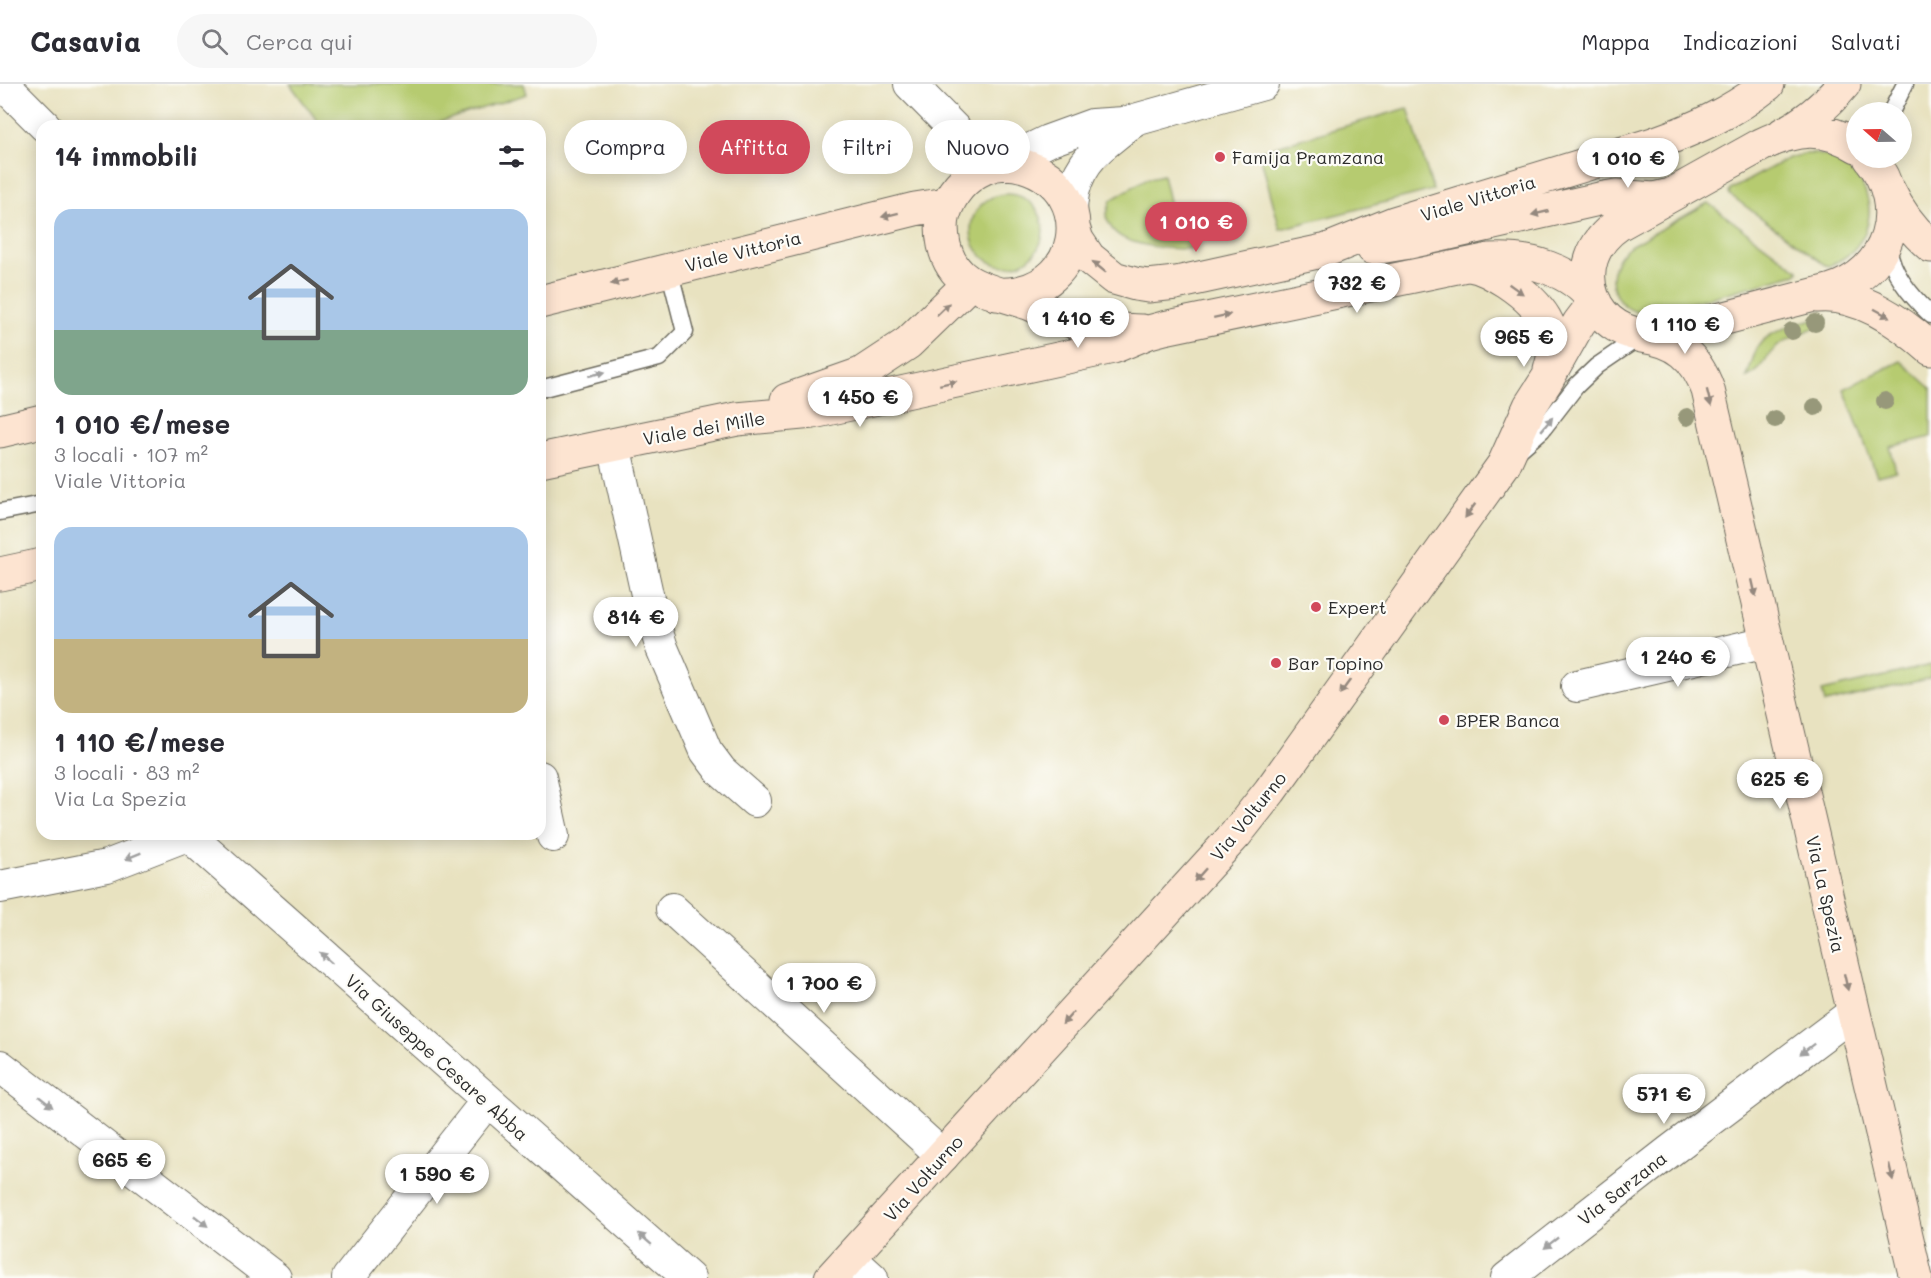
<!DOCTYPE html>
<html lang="it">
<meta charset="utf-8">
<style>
:root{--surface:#fff;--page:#f7f7f7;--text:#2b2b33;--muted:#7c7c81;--line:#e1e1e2;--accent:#d1495b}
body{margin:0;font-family:Mali,sans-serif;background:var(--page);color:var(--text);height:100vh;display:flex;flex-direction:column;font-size:22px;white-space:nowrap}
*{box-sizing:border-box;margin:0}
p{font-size:20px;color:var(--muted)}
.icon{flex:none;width:33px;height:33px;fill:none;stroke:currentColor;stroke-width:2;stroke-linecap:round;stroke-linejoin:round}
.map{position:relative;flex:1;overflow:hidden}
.details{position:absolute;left:36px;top:36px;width:510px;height:720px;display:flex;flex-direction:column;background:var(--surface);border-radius:18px;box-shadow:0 3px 15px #0003}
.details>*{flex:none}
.top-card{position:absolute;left:564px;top:36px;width:570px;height:54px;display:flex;gap:12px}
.needle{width:39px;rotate:290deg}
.buttons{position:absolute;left:1846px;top:18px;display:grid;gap:12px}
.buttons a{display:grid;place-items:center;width:66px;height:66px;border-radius:50%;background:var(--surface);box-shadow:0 3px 15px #0003;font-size:30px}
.price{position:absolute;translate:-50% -51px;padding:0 14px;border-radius:21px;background:#fff;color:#222;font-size:20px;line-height:39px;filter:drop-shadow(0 2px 3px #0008)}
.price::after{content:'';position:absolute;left:50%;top:36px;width:18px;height:14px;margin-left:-9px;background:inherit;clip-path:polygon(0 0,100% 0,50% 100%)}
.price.on{background:var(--accent);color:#fff}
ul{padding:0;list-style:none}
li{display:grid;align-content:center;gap:12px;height:318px;padding:0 18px}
li span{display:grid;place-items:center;height:186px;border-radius:18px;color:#555}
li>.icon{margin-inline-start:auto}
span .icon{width:108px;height:108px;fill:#fffc;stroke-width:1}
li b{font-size:26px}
h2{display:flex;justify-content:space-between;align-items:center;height:72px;padding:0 18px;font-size:26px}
.tag{padding:0 21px;border-radius:27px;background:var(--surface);box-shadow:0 3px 15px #0003;font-size:21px;line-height:54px}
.tag.on{background:var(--accent);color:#fff}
header{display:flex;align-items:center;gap:36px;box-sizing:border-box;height:84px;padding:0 30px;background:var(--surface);border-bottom:2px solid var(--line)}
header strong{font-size:28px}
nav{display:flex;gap:33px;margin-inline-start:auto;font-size:21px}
.search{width:420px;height:54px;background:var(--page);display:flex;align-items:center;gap:15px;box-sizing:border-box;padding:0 21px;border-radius:33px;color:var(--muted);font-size:22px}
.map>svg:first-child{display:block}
.green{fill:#b6cb70;stroke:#707b4e;stroke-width:1.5}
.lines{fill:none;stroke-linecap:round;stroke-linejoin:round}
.lane-casing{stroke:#6d6b5f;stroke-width:19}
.street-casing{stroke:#6d6b5f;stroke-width:34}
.secondary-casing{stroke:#6d6b5f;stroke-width:35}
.lane{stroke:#fff;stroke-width:16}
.street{stroke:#fff;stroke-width:32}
.secondary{stroke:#fde4d1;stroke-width:33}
.tree{fill:#97987a}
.oneway{fill:#94887e}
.oneway2{fill:#a0a0a0}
.poi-dot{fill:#d1495b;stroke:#fdfcf7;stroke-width:2}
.labels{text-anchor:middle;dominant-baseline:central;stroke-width:4.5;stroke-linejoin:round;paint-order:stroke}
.poi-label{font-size:18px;fill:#2b2b2b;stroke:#fdfcf7;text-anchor:start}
.street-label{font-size:18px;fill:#2b2b2b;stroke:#fdfcf7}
</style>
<header>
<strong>Casavia</strong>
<div class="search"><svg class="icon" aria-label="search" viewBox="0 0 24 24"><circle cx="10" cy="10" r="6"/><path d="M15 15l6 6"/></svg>Cerca qui</div>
<nav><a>Mappa</a><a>Indicazioni</a><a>Salvati</a></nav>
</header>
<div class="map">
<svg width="1931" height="1194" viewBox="0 0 1931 1194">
<rect width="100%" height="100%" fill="#fdfcf7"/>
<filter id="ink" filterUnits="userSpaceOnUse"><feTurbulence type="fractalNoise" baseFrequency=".0167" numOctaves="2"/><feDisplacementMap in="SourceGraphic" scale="12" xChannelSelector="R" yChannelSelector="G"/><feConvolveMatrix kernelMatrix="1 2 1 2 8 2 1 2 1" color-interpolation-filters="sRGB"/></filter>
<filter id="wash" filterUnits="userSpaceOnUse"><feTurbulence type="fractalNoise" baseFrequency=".008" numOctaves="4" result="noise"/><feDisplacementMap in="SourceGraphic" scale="24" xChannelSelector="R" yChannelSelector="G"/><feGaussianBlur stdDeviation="1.35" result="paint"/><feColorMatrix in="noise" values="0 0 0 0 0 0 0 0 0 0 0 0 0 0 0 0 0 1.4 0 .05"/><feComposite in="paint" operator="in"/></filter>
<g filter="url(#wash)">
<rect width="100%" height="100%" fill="#e8e2c0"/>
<path class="green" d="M290 0H524L527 10 427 42H321Z
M1408 24 1433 106 1280 145 1259 67Z
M1805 70C1855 66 1889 123 1856 163 1849 172 1839 177 1829 182L1825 181 1729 110 1730 106 1789 74Z
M1163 91 1171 126 1185 123 1194 164C1173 166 1127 163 1113 146 1110 142 1108 137 1106 133L1111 116 1146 95Z
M971 146a36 36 0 1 1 72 0a36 36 0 1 1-72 0Z
M1708 119 1798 186V188L1796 190 1655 229C1614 235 1596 187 1630 162Z
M1824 233H1827L1828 236C1812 247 1792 251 1777 263 1763 273 1765 286 1747 293 1751 283 1753 270 1759 261 1770 246 1806 236 1824 233Z
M1901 277 1931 304V353L1890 363 1896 387 1877 392 1844 305Z
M1931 581V594L1825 619 1822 607Z"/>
</g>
<g filter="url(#ink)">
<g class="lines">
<g class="lane-casing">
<path id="lane" d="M1891 28 1905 0
M1888 158C1889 187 1911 212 1931 231
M540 305 659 274 685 248 669 185
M1518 367 1542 346 1576 302 1597 282 1641 252
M0 428 42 420"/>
</g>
<g class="street-casing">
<path id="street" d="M3 0 45 42
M910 0 990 81
M1005 80 1017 72 1048 57 1092 41 1124 39 1263 0
M1071 129C1071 98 1084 75 1109 56 1118 49 1125 42 1136 36
M614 361 652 533 662 564 706 667 721 687 755 717
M1577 602 1767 558
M540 693 553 752
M187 750 689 1194
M0 803 107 782 187 751
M672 825 943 1072
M0 982 275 1194
M850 1174 872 1194
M348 1194 487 1017
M1507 1194 1670 1067 1853 929"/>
</g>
<g class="secondary-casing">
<path id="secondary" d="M1783 50C1807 38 1827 20 1844 0
M1857 62C1823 41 1796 44 1761 61L1619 140C1562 178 1591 258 1660 251L1829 207C1890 189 1910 123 1870 74
M1889 107C1899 128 1913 147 1931 162
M1073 143 1077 156 1089 174 1114 194 1135 200 1148 202 1176 199 1327 166 1394 139 1653 60C1695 45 1733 28 1768 0
M1373 164 1410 158 1599 115 1616 112 1654 115 1666 112
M1469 181C1483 183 1494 190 1507 198 1537 218 1564 247 1550 286
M996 210C1084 215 1101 105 1024 82 1012 78 996 78 984 84 964 93 951 108 944 130 941 140 942 151 944 161 954 206 993 206 1028 219 1048 227 1067 237 1088 242 1104 246 1125 246 1142 247
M1817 212C1860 208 1901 238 1931 265
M540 218 915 125 947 120
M1641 252C1677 257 1696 272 1708 306L1916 1194
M787 316 861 290 908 259 970 199
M0 347 42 337
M540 376 737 335 813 328 1113 263 1149 248 1164 244 1490 176C1529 174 1572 185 1595 218
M0 490 42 481
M831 1194 1236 750 1270 707 1504 380 1530 322 1548 294 1579 239 1595 218"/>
</g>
<use href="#lane" class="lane"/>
<use href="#street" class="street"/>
<use href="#secondary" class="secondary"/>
</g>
<g class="tree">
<circle cx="1815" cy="239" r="9"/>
<circle cx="1792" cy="247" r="9"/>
<circle cx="1885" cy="317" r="9"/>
<circle cx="1815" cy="323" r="9"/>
<circle cx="1687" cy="333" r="9"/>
<circle cx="1775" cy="335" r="9"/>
</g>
<defs><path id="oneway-solid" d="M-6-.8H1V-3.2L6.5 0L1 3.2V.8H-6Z" transform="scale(1.5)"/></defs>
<g class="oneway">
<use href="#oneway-solid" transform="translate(1540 129) rotate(167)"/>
<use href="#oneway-solid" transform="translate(890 131) rotate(166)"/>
<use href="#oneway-solid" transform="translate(1099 183) rotate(-141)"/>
<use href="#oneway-solid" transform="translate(619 198) rotate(166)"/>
<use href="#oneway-solid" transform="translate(1516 205) rotate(35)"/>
<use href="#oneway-solid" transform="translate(943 225) rotate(-44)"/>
<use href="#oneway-solid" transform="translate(1882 229) rotate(28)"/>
<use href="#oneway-solid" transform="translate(1222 232) rotate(-12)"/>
<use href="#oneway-solid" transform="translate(948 299) rotate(-12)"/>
<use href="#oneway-solid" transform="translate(1709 314) rotate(76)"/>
<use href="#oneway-solid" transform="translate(1470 427) rotate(126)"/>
<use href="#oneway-solid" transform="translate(1754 504) rotate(77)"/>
<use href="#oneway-solid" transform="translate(1345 603) rotate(126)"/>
<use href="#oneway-solid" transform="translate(1200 791) rotate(132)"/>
<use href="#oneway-solid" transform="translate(1846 898) rotate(77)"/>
<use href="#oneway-solid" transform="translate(1068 934) rotate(132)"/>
<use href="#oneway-solid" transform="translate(1891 1088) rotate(77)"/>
</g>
<g class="oneway2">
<use href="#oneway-solid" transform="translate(597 290) rotate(-14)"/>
<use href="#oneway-solid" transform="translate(1547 340) rotate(-50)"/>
<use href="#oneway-solid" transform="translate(133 772) rotate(158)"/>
<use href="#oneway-solid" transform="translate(326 874) rotate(-138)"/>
<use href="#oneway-solid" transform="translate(1807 965) rotate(143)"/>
<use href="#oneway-solid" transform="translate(46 1018) rotate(38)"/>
<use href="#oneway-solid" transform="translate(201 1137) rotate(38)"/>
<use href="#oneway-solid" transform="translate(645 1155) rotate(-139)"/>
<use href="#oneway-solid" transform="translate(1551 1159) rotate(142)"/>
</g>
</g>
<g class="poi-dot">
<circle cx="1220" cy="73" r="6"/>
<circle cx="1316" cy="523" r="6"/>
<circle cx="1276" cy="579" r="6"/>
<circle cx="1444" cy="636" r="6"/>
</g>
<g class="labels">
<g class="poi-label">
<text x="1232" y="73">Famija Pramzana</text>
<text x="1328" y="523">Expert</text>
<text x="1288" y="579">Bar Topino</text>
<text x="1456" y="636">BPER Banca</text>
</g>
<g class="street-label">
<text transform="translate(1478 114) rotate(-17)">Viale Vittoria</text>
<text transform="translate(743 167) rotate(-14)">Viale Vittoria</text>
<text transform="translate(704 344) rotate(-10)">Viale dei Mille</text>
<text transform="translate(1248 732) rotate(-51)">Via Volturno</text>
<text transform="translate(1826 810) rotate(77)">Via La Spezia</text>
<text transform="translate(437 973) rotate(42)">Via Giuseppe Cesare Abba</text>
<text transform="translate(923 1094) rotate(-48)">Via Volturno</text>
<text transform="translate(1622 1104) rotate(-38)">Via Sarzana</text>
</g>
</g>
</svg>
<div class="buttons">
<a><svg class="needle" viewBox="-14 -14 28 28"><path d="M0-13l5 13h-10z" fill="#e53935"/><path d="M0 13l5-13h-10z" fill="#7c7c81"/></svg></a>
</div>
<b class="price" style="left:1628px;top:105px">1 010 €</b>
<b class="price on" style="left:1196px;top:169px">1 010 €</b>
<b class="price" style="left:1357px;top:230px">732 €</b>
<b class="price" style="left:1078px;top:265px">1 410 €</b>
<b class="price" style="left:1685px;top:271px">1 110 €</b>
<b class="price" style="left:1524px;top:284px">965 €</b>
<b class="price" style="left:860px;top:344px">1 450 €</b>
<b class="price" style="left:636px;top:564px">814 €</b>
<b class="price" style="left:1678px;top:604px">1 240 €</b>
<b class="price" style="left:1780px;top:726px">625 €</b>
<b class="price" style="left:824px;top:930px">1 700 €</b>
<b class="price" style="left:1664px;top:1041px">571 €</b>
<b class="price" style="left:122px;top:1107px">665 €</b>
<b class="price" style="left:437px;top:1121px">1 590 €</b>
<div class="top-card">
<a class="tag">Compra</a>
<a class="tag on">Affitta</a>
<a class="tag">Filtri</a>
<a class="tag">Nuovo</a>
</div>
<section class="details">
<h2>14 immobili<svg class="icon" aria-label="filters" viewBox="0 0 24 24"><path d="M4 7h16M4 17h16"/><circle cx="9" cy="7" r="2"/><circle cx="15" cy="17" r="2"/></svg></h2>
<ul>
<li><span style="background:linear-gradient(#a9c7e8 65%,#7fa58c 0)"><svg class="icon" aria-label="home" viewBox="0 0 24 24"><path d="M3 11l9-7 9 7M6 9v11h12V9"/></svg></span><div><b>1 010 €/mese</b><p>3 locali · 107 m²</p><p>Viale Vittoria</p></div></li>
<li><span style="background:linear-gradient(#a9c7e8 60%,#c2b280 0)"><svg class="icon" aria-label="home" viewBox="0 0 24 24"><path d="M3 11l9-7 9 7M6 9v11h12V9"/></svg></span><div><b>1 110 €/mese</b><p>3 locali · 83 m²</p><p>Via La Spezia</p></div></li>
</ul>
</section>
</div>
